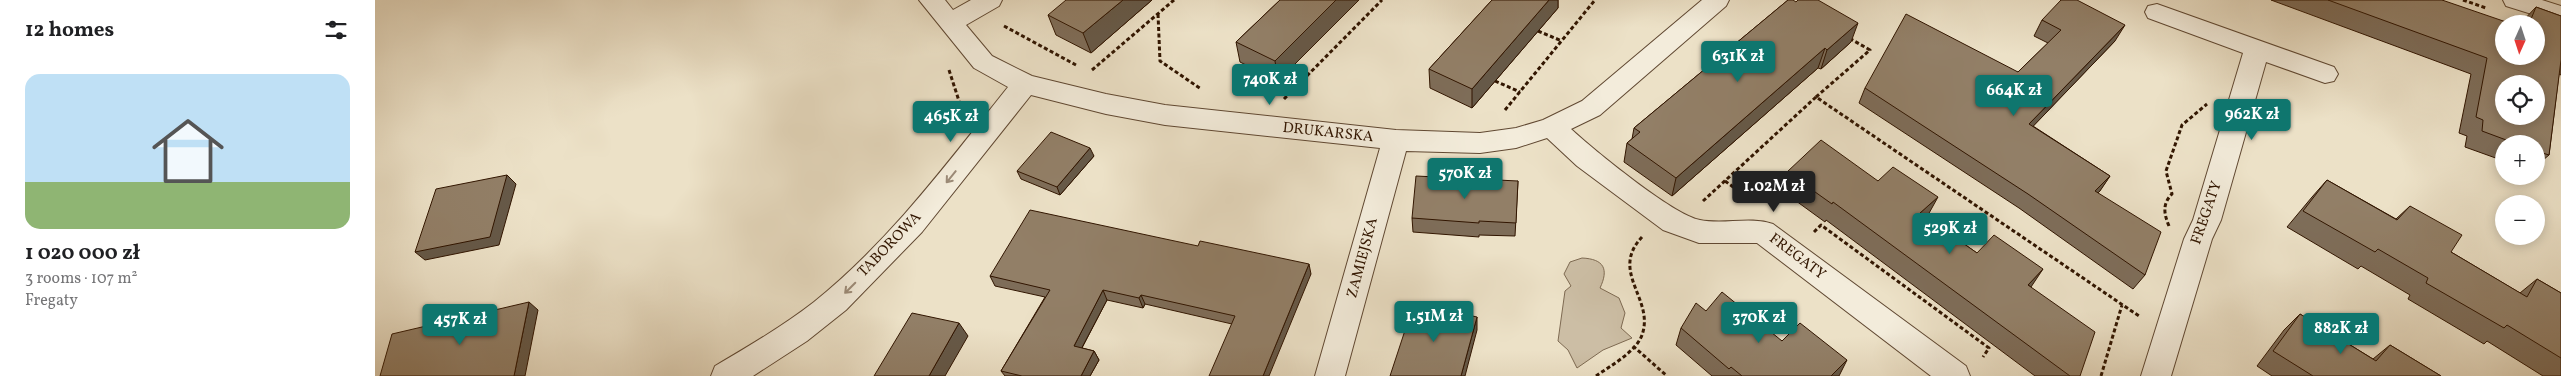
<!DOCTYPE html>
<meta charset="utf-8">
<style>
:root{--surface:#fff;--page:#f6f6f6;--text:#202124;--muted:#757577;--line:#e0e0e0;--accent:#0f766e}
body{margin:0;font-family:Vollkorn,serif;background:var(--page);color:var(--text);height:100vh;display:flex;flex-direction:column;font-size:19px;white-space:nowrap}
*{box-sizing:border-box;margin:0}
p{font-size:16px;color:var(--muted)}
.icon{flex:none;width:28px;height:28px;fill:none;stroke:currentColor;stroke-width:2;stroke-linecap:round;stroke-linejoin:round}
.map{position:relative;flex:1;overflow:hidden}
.drawer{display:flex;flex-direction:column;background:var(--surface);width:375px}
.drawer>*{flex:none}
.needle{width:32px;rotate:183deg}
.buttons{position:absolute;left:2120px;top:15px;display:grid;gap:10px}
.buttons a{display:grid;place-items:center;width:50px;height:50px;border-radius:50%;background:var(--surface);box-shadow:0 2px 12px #0003;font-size:25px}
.price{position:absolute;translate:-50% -42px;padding:0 11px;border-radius:5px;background:var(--accent);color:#fff;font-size:16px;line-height:32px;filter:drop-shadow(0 1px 2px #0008)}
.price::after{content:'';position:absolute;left:50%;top:30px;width:15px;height:11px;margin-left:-8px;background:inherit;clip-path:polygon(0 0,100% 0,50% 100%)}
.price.selected{background:#222;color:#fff}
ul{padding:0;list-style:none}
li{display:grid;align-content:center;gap:10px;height:265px;padding:0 25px}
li+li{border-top:1px solid var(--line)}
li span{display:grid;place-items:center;height:155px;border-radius:15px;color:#555}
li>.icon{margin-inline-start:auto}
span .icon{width:90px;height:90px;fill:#fffc;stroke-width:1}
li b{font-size:21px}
h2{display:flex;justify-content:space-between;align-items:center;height:60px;padding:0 25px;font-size:21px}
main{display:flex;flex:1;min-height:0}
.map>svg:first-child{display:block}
.green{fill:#ccbea5;stroke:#7e6a52}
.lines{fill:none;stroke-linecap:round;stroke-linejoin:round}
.minor-casing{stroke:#604832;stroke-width:2}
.path{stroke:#311500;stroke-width:3;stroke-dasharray:4 2.5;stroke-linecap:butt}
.minor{fill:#f3ecdb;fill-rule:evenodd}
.wall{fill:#7e6d59;stroke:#311500}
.shaded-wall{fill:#665948;stroke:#311500}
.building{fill:#927f67;stroke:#311500;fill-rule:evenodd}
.oneway{stroke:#9c8b78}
.labels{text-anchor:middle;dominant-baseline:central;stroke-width:4;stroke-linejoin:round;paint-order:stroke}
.street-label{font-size:15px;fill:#311500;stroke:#f3ecdb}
</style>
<main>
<section class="drawer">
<h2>12 homes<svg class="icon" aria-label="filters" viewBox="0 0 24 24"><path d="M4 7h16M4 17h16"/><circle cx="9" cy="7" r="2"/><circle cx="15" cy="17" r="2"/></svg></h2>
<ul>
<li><span style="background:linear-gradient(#bfe0f5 70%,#8fb573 0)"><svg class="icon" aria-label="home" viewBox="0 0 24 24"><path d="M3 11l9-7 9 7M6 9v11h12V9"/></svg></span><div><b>1 020 000 zł</b><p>3 rooms · 107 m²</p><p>Fregaty</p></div></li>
</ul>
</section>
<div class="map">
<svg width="2186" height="376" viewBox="0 0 2186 376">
<rect width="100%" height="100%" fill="#ece1c7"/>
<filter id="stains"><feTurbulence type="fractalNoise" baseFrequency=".004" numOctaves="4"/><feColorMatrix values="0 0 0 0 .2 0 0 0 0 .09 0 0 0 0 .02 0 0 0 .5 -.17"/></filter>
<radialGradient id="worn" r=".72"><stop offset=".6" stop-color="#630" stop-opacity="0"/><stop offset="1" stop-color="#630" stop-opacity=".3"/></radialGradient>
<path class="green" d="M1207 258C1229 259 1234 269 1225 288L1244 298 1250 313 1246 328 1257 338 1228 350 1202 368 1193 350 1183 341 1190 291 1196 286 1189 274 1195 262Z"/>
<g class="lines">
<g class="minor-casing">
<path id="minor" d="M544 0H570L578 10 596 0H627L624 6 591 25 617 56 657 76 731 94 790 105 1021 130 1105 133 1141 128 1168 120 1207 101 1327 0H1354L1351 6 1225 115 1196 129C1219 150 1298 215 1325 220 1349 225 1374 216 1398 224L1591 366 1595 376H1556L1382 243H1324L1288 230 1202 166 1172 138 1141 148 1105 153 1031 151 970 376H940L1005 148 790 125 731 114 656 95 547 232 471 310 432 341 378 376H336L340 366C374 346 408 326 439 302 515 241 573 162 633 87L599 68Z
M2128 0H2167L2186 6V23L2131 6Z
M1782 4 1959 67 1963 74 1959 81 1950 83 1891 62 1846 220 1837 239 1796 376H1766L1809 239 1818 220 1868 53 1773 18 1770 12 1773 6Z"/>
</g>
<path class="path" d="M2088 0 2111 8
M783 14 785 61 826 89
M629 26 701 65
M1163 31 1187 41
M574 70 584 101V117
M717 70 799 0
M1120 81 1145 92
M1441 97 1495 50 1474 38
M909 99 1007 0
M1130 110 1220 0
M1350 181 1376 200
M1328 201 1441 97 1764 316
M1794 226C1789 214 1787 204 1797 194L1791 171 1807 125 1832 104
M1439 232 1446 225 1614 348 1608 357
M1258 346 1292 376
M1221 376C1235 366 1261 352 1267 335 1280 299 1234 272 1267 237
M1726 376 1747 305"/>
<use href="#minor" class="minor"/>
</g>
<path class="wall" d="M777 0 716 53 681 35 673 15Z
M905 0 903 81 865 62 861 42Z
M1117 0H1183V8L1097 108 1055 88 1054 69Z
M1413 0 1476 42 1446 69 1443 68 1297 196 1249 162 1252 143 1257 139 1259 128Z
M1896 0H2067L2129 56 2161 24H2145L2161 7 2186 16V75L2184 74 2174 155 2161 166V144H2129V161L2090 147 2092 136 2084 133 2096 74Z
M1667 20 1740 41 1658 126 1735 176 1723 193 1770 275 1758 289 1644 208 1484 103 1490 88 1643 72 1673 43 1659 36Z
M719 156 685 195 646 179 642 171Z
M1412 172 1503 181 1553 215 1551 217 1602 253 1656 287 1705 376H1660L1451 220 1450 222 1406 190Z
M1952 180 2021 219 2035 206 2076 252 2145 293 2162 279 2186 293V376H2168L2112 341 2109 344 2033 299 2035 295 1986 266 1983 269 1912 227 1937 197Z
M1143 181 1140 236 1104 235V237L1038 232 1037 218Z
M936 274 857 324 770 304 768 308 732 300 707 348 719 351 724 360 715 376H630L626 371 670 297 620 286 615 276Z
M1331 311 1407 341 1464 376H1337L1301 345 1306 328Z
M1925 314 1998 359 2015 345 2066 376H1897L1882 366 1909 330Z"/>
<path class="shaded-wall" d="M748 0H777L716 53 708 33Z
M961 0H984L903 81 900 61Z
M1174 0H1183V8L1097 108V89Z
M1483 23 1476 42 1446 69 1452 50Z
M1750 25 1740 41 1646 139 1654 124Z
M1450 48 1443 68 1297 196 1301 178Z
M715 148 719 156 685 195 682 187Z
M132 175 141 184 124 245 50 260 40 252Z
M1735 176 1725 191 1710 205 1720 191Z
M1563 197 1553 215 1536 231 1545 213Z
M934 264 936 274 894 376H888Z
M1668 269 1656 287 1653 285Z
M728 290 732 300 703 355 699 346Z
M766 295 770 304 768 308 764 298Z
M154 302 163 310 150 376H139Z
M1102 317V330L1090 376H1086Z
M584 323 593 336 570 376H554Z
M719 351 724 360 715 376H706Z
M1472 360 1464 376H1456Z"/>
<path class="building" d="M691 0H748L708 33 673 15Z
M905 0H961L900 61 861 42Z
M1117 0H1174L1097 89 1054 69Z
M1413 0H1418L1421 2 1423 0H1443L1483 23 1452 50 1450 48 1301 178 1252 143 1265 132 1259 128Z
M1686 0H1702L1750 25 1654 124 1735 176 1720 191 1786 232 1770 275 1653 194 1490 88 1531 14 1643 72 1686 30 1667 20Z
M1953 0H2067L2137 24H2129V56H2161V24H2154L2161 7 2186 16V60L2174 155 2161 151V144H2142L2107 131 2108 120 2101 117 2112 58ZM2129 84H2161V116H2129Z
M676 132 715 148 682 187 642 171Z
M1446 140 1503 181 1518 167 1563 197 1545 213 1602 253 1619 235 1668 269 1653 285 1720 332 1705 376H1695L1458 202 1457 204 1412 172Z
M132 175 115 237 40 252 61 189Z
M1041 176 1143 181 1141 223 1104 221V223L1037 218Z
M1952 180 2022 220 2035 206 2087 235 2076 252 2152 297 2162 279 2186 293V358L2132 325 2129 328 2051 283 2053 278 2003 249 2000 252 1928 211Z
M655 210 823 246 825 241 934 264 888 376H834L860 316 766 295 764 298 728 290 699 346 719 351 706 376H647L626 371 675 290 615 276Z
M1347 292 1407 341 1425 323 1472 360 1456 376H1367L1356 367 1354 369 1306 328 1321 303 1331 311Z
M154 302 139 376H5L17 334Z
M1039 303 1102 317 1086 376H1015Z
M537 313 584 323 554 376H499Z
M1925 314 2001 361 2015 345 2066 376H1938L1898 351Z"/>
<defs><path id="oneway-shaft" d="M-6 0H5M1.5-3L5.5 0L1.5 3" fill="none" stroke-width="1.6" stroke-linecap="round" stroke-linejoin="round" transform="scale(1.25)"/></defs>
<g class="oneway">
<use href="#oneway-shaft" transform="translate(576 177) rotate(129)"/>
<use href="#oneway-shaft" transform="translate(475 288) rotate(135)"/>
</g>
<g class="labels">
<g class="street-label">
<text transform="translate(953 133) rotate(6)">DRUKARSKA</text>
<text transform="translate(1832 213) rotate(-71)">FREGATY</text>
<text transform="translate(515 245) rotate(-46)">TABOROWA</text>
<text transform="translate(1422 257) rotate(37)">FREGATY</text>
<text transform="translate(988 258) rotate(-75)">ZAMIEJSKA</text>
</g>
</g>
<rect width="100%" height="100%" filter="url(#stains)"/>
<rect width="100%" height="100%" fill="url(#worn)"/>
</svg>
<div class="buttons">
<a><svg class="needle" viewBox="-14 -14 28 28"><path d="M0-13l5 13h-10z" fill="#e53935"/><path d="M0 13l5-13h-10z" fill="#757577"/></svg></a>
<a><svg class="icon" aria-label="locate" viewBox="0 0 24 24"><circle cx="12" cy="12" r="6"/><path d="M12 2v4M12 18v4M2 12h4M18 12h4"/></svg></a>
<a>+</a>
<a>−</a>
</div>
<b class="price" style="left:1363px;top:83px">631K zł</b>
<b class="price" style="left:895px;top:106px">740K zł</b>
<b class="price" style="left:1639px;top:117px">664K zł</b>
<b class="price" style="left:1877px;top:141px">962K zł</b>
<b class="price" style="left:576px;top:143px">465K zł</b>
<b class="price" style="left:1090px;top:200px">570K zł</b>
<b class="price selected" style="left:1399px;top:213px">1.02M zł</b>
<b class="price" style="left:1575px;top:255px">529K zł</b>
<b class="price" style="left:1059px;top:343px">1.51M zł</b>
<b class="price" style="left:1384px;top:344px">370K zł</b>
<b class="price" style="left:85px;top:346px">457K zł</b>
<b class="price" style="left:1966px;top:355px">882K zł</b>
</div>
</main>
